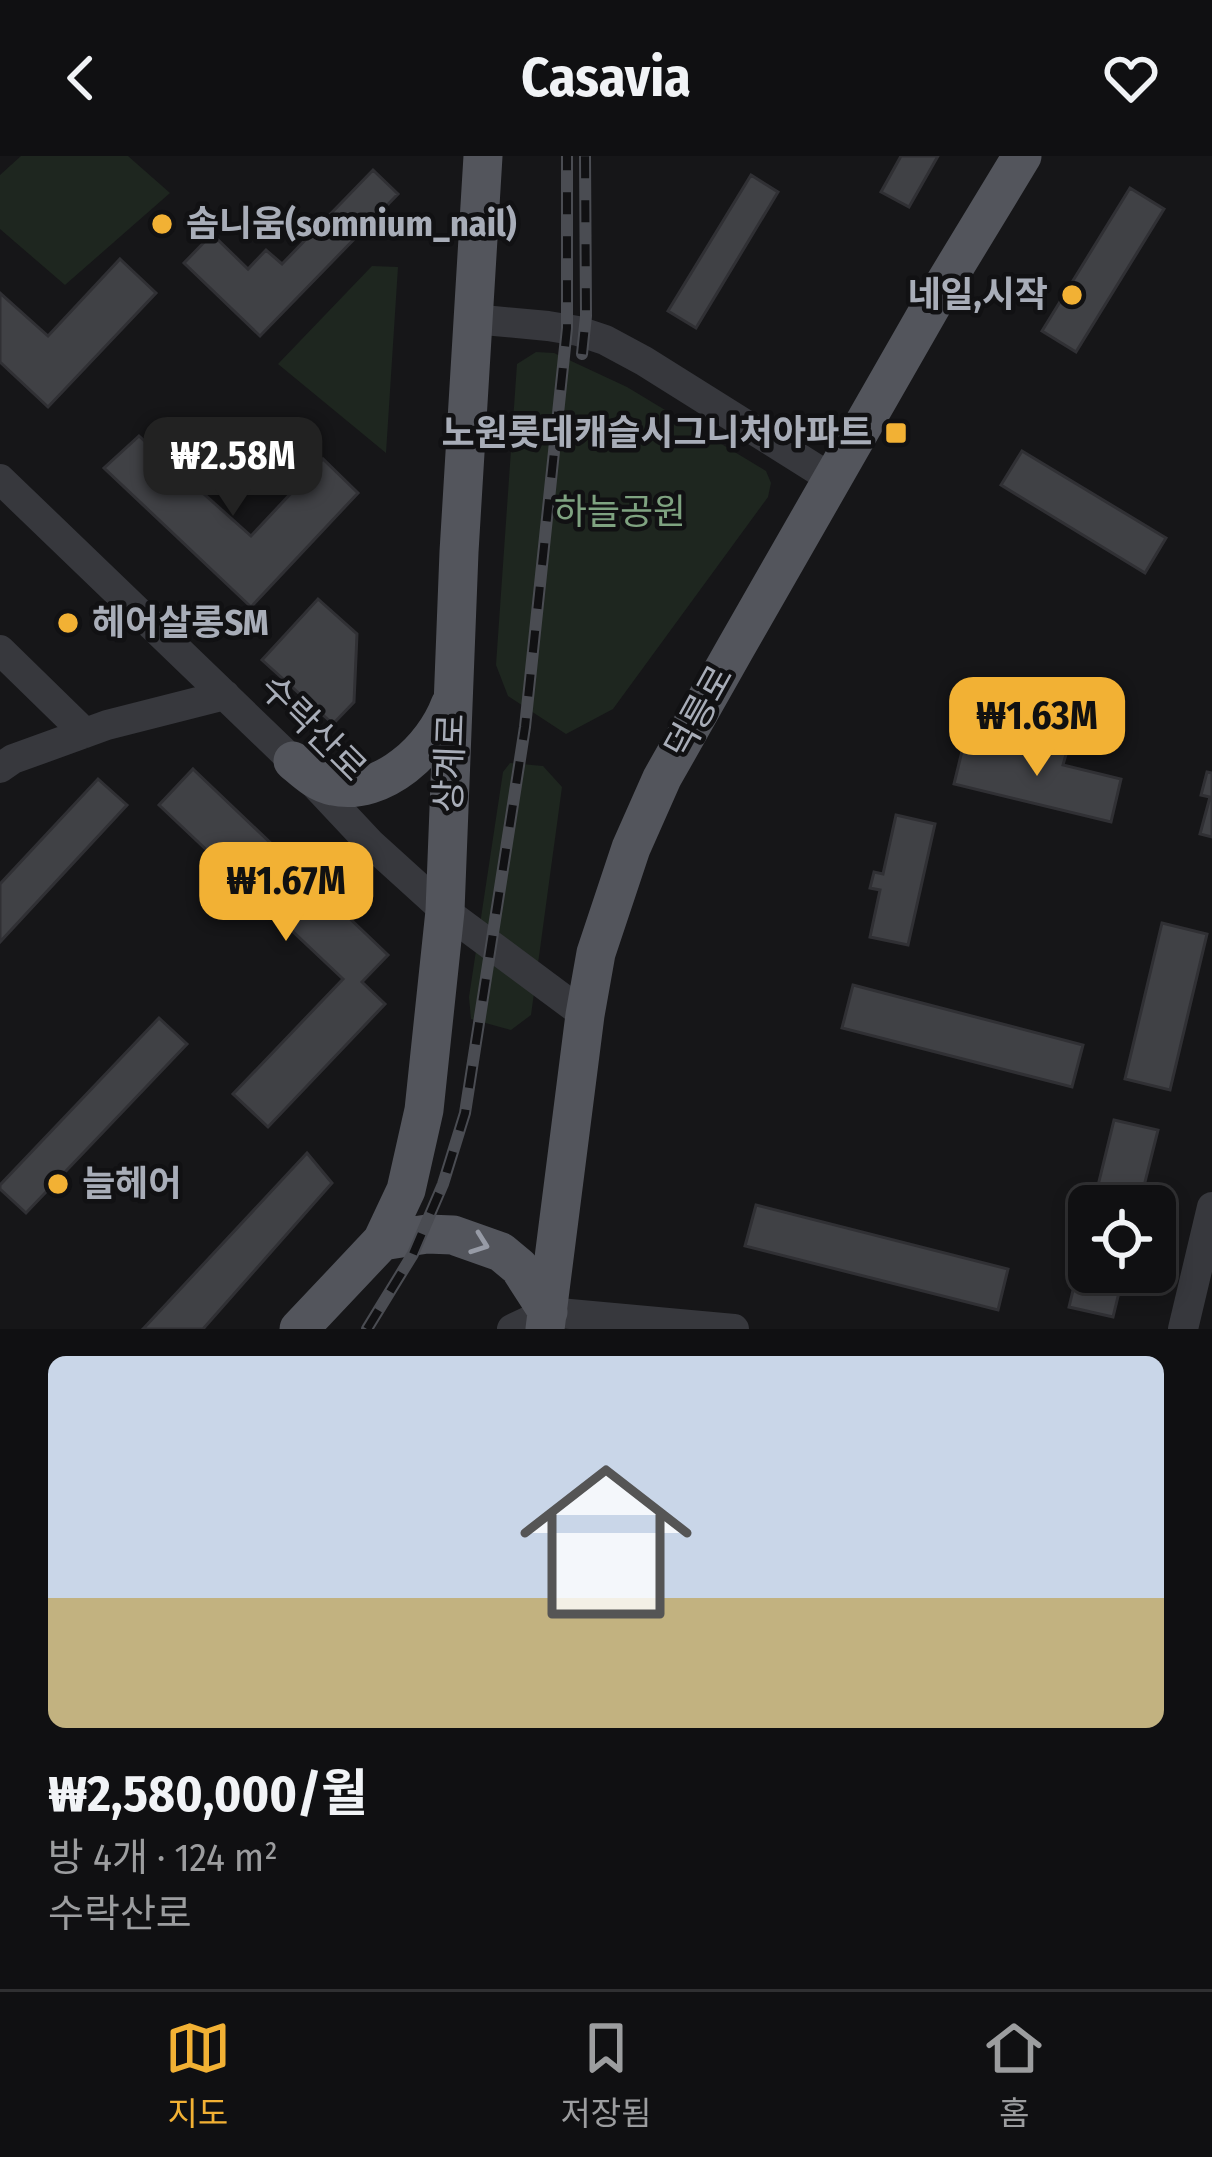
<!DOCTYPE html>
<html lang="ko">
<meta charset="utf-8">
<style>
:root{--surface:#101012;--page:#1e1e20;--text:#f1f3f6;--muted:#9c9d9f;--line:#303032;--accent:#f2b134}
body{margin:0;font-family:"Fira Sans Condensed","Noto Sans KR",sans-serif;background:var(--page);color:var(--text);height:100vh;display:flex;flex-direction:column;font-size:45px;white-space:nowrap}
*{box-sizing:border-box;margin:0}
p{font-size:39px;color:var(--muted)}
.icon{flex:none;width:66px;height:66px;fill:none;stroke:currentColor;stroke-width:2;stroke-linecap:round;stroke-linejoin:round}
.map{position:relative;height:1173px;overflow:hidden}
.sheet{display:flex;flex-direction:column;background:var(--surface);flex:1}
.sheet>*{flex:none}
.tools{position:absolute;left:1068px;top:1029px;display:grid;gap:24px}
.tools a{display:grid;place-items:center;width:108px;height:108px;border-radius:18px;background:var(--surface);box-shadow:0 6px 18px #0003,0 0 0 3px var(--line);font-size:60px}
.price{position:absolute;translate:-50% -102px;padding:0 27px;border-radius:24px;background:var(--accent);color:#111;font-size:39px;line-height:78px;filter:drop-shadow(0 3px 6px #0008)}
.price::after{content:'';position:absolute;left:50%;top:72px;width:36px;height:27px;margin-left:-18px;background:inherit;clip-path:polygon(0 0,100% 0,50% 100%)}
.price.active{background:#222;color:#fff}
ul{padding:0;list-style:none}
li{display:grid;align-content:center;gap:24px;height:636px;padding:0 48px}
li span{display:grid;place-items:center;height:372px;border-radius:18px;color:#555}
li>.icon{margin-inline-start:auto}
span .icon{width:216px;height:216px;fill:#fffc;stroke-width:1}
li b{font-size:51px}
header{display:flex;justify-content:space-between;align-items:center;height:156px;padding:0 48px;background:var(--surface);font-size:54px;font-weight:700}
.dock{display:flex;justify-content:space-around;align-items:center;height:168px;border-top:3px solid var(--line);background:var(--surface);font-size:33px;color:var(--muted)}
.dock a{display:grid;justify-items:center;gap:6px}
.dock .active{color:var(--accent)}
.map>svg:first-child{display:block}
.green{fill:#1e261f}
.building{fill:#404145;stroke:#303034;stroke-width:3}
.lines{fill:none;stroke-linecap:round;stroke-linejoin:round}
.minor{stroke:#37383d;stroke-width:30}
.major{stroke:#53555c;stroke-width:39}
.rail-casing{stroke:#4a4c52;stroke-width:12}
.rail{stroke:#111113;stroke-width:8;stroke-dasharray:22;stroke-linecap:butt}
.oneway{stroke:#979ba6}
.poi-dot{fill:#f2b134;stroke:#111113;stroke-width:4.5}
.labels{text-anchor:middle;dominant-baseline:central;stroke-width:9;stroke-linejoin:round;paint-order:stroke}
.poi-label{font-size:36px;font-weight:bold;fill:#a8adb8;stroke:#111113;text-anchor:start}
.park-label{font-size:36px;fill:#7fa381;stroke:#111113}
.street-label{font-size:36px;fill:#a8adb8;stroke:#111113}
</style>
<header><svg class="icon" aria-label="back" viewBox="0 0 24 24"><path d="M15 5l-7 7 7 7"/></svg>Casavia<svg class="icon" aria-label="heart" viewBox="0 0 24 24"><path d="M12 20l-8-8c-3-5 5-10 8-4 3-6 11-1 8 4z"/></svg></header>
<div class="map">
<svg width="1212" height="1173" viewBox="0 0 1212 1173">
<rect width="100%" height="100%" fill="#161618"/>
<path class="green" d="M21 0H128L170 37 65 129 0 73V19Z
M372 110 398 111 386 297 278 208Z
M536 196 554 197 627 231 766 315 771 327 768 341 613 553 566 578 508 540 496 509 517 208Z
M510 607 543 610 562 631 531 859 511 874 471 863 469 841 503 616Z"/>
<path class="building" d="M901 0H938L909 51 881 36Z
M373 14 398 38 260 180 184 107 212 78 248 113 266 94 282 108Z
M751 19 778 36 696 172 668 155Z
M1130 32 1164 53 1076 196 1042 175Z
M120 103 156 137 48 251 0 206V137L48 180Z
M139 280 251 380 323 303 358 337 251 451 104 312Z
M1022 295 1166 382 1145 417 1001 329Z
M318 443 357 478 354 546 333 568 262 504Z
M965 583 1029 598 1032 586 1067 595 1063 609 1121 623 1111 666 954 628Z
M193 613 388 799 362 826 385 848 268 971 233 938 343 823 159 649Z
M1207 616 1212 617V681L1200 678 1210 641 1201 639Z
M98 623 127 649 0 786V728Z
M896 659 935 668 908 789 870 781 880 734 870 732 874 716 883 718Z
M1162 767 1207 778 1170 934 1125 923Z
M853 829 1083 889 1072 931 842 872Z
M159 862 187 888 26 1057 0 1033V1029Z
M1114 964 1158 974 1139 1050H1093Z
M307 997 332 1027 203 1173H143Z
M756 1049 1008 1113 998 1154 745 1090Z
M1089 1067V1116H1124L1113 1161 1069 1151Z"/>
<g class="lines">
<path class="minor" d="M473 163 548 170 578 175 605 184 644 205 832 323
M0 323 293 605 370 687 445 755 585 859
M0 494 85 577
M0 612 13 603 107 569 225 539
M512 1173 548 1156 734 1173
M1183 1173 1212 1051"/>
<path class="major" d="M293 605C305 615 317 627 333 630 383 641 434 592 450 549
M382 1085 427 1078 453 1079 501 1096 519 1111 548 1156
M299 1173 382 1085 406 1034 424 954 445 755 459 396 483 0
M545 1173 585 859 596 797 631 692 662 622 735 493 937 140 1022 0"/>
<g class="rail-casing">
<path id="rail" d="M582 198 586 160 585 0
M367 1173 413 1098 443 1028 465 957 525 571 567 172V0"/>
</g>
<use href="#rail" class="rail"/>
</g>
<defs><path id="oneway-chevron" d="M-2-3.5L2.5 0L-2 3.5" fill="none" stroke-width="1.6" stroke-linecap="round" stroke-linejoin="round" transform="scale(3)"/></defs>
<use class="oneway" href="#oneway-chevron" transform="translate(480 1088) rotate(20)"/>
<g class="poi-dot">
<circle cx="162" cy="68" r="12"/>
<circle cx="1072" cy="139" r="12"/>
<rect x="884" y="265" width="24" height="24" rx="6"/>
<circle cx="68" cy="467" r="12"/>
<circle cx="58" cy="1028" r="12"/>
</g>
<g class="labels">
<g class="poi-label">
<text x="186" y="68">솜니움(somnium_nail)</text>
<text x="1048" y="139" text-anchor="end">네일,시작</text>
<text x="872" y="277" text-anchor="end">노원롯데캐슬시그니처아파트</text>
<text x="92" y="467">헤어살롱SM</text>
<text x="82" y="1028">늘헤어</text>
</g>
<g class="park-label">
<text x="620" y="356">하늘공원</text>
</g>
<g class="street-label">
<text transform="translate(699 556) rotate(-61)">덕릉로</text>
<text transform="translate(313 572) rotate(45)">수락산로</text>
<text transform="translate(450 607) rotate(-88)">상계로</text>
</g>
</g>
</svg>
<div class="tools">
<a><svg class="icon" aria-label="locate" viewBox="0 0 24 24"><circle cx="12" cy="12" r="6"/><path d="M12 2v4M12 18v4M2 12h4M18 12h4"/></svg></a>
</div>
<b class="price active" style="left:233px;top:363px">₩2.58M</b>
<b class="price" style="left:1037px;top:623px">₩1.63M</b>
<b class="price" style="left:286px;top:788px">₩1.67M</b>
</div>
<section class="sheet">
<ul>
<li><span style="background:linear-gradient(#c9d6e8 65%,#c2b280 0)"><svg class="icon" aria-label="home" viewBox="0 0 24 24"><path d="M3 11l9-7 9 7M6 9v11h12V9"/></svg></span><div><b>₩2,580,000/월</b><p>방 4개 · 124 m²</p><p>수락산로</p></div></li>
</ul>
</section>
<nav class="dock">
<a class="active"><svg class="icon" aria-label="map" viewBox="0 0 24 24"><path d="M3 6l6-2 6 2 6-2v14l-6 2-6-2-6 2zM9 4v14M15 6v14"/></svg>지도</a>
<a><svg class="icon" aria-label="saved" viewBox="0 0 24 24"><path d="M7 4h10v16l-5-4-5 4z"/></svg>저장됨</a>
<a><svg class="icon" aria-label="home" viewBox="0 0 24 24"><path d="M3 11l9-7 9 7M6 9v11h12V9"/></svg>홈</a>
</nav>
